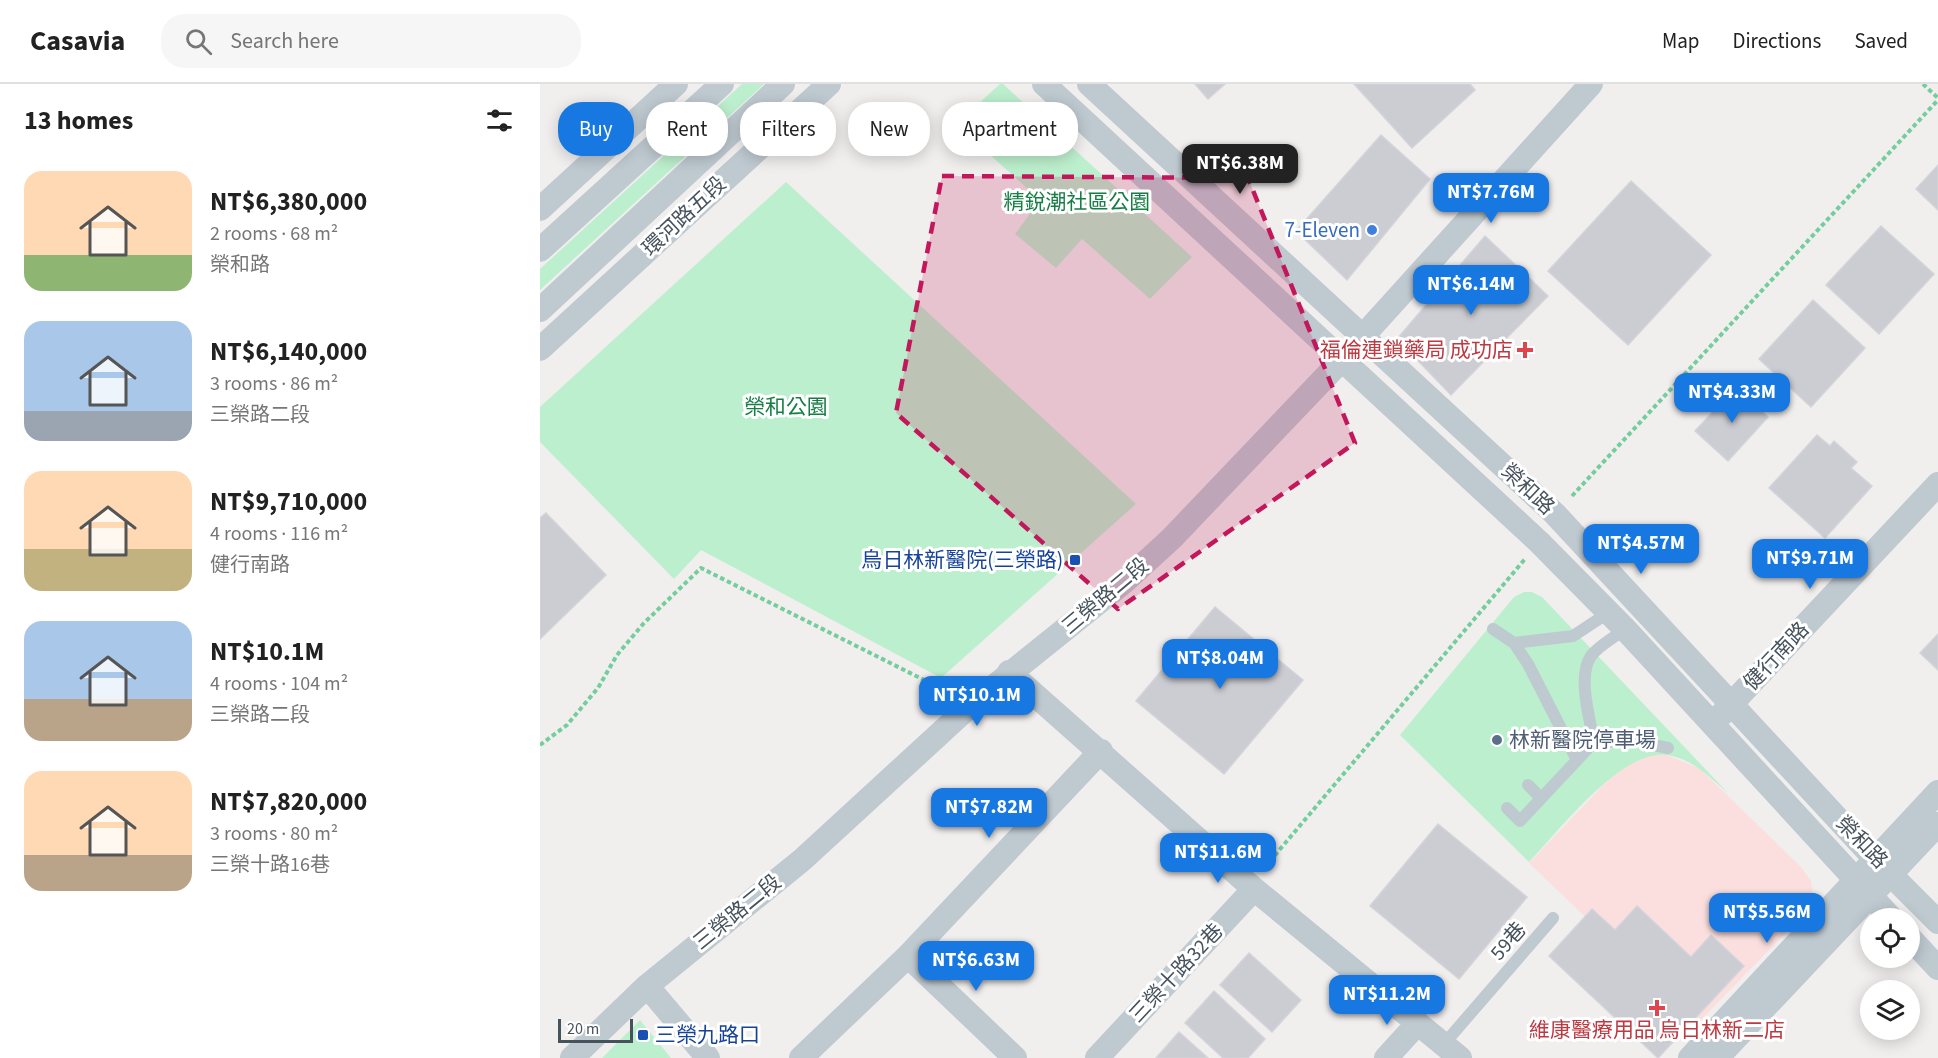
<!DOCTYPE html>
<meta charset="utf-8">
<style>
:root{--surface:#fff;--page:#f6f6f6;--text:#222;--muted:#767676;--line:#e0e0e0;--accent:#1878e1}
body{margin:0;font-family:"Source Sans 3","Noto Sans TC",sans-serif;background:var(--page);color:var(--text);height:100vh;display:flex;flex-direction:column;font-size:22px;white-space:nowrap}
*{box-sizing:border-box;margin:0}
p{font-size:20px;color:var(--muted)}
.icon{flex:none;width:33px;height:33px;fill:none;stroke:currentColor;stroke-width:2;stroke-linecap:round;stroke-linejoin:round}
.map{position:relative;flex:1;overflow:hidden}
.panel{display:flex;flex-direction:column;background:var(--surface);width:540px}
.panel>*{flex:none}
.hud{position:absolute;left:18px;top:18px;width:570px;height:54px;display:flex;gap:12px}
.controls{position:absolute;left:1320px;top:824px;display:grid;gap:12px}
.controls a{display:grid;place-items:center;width:60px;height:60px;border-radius:50%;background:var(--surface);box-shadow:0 3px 15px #0003;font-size:30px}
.scale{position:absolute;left:18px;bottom:15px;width:75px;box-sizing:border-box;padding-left:6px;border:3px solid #46525c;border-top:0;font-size:16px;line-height:21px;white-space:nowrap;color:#46525c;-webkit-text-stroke:4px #fff;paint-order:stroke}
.price{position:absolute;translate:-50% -51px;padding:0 14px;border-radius:12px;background:var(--accent);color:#fff;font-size:20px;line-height:39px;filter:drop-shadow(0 2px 3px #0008)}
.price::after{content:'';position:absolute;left:50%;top:36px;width:18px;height:14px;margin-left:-9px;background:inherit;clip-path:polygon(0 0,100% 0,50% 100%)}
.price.current{background:#222;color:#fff}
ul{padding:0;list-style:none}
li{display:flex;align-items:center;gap:18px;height:150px;padding:0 24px}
li span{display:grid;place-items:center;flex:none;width:168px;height:120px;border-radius:18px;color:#555}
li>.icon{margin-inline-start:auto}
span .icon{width:72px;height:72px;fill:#fffc;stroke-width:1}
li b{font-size:26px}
h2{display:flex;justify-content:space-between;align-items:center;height:72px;padding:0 24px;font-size:26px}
.pill{padding:0 21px;border-radius:24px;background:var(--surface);box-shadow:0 3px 15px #0003;font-size:21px;line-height:54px}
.pill.current{background:var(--accent);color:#fff}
header{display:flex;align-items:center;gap:36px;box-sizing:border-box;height:84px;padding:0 30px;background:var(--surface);border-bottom:2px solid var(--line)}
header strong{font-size:28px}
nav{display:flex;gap:33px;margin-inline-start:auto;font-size:21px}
.search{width:420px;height:54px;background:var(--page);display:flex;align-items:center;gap:15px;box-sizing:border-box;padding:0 21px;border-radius:24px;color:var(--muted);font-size:22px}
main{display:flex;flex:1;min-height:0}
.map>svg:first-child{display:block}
.medical{fill:#fbdfde}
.green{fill:#bcefcd}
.building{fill:#cbcdd3;stroke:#d2d4da;stroke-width:1.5}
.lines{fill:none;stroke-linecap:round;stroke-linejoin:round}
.path{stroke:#73cd9d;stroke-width:4;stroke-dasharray:4.5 3;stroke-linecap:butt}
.lane{stroke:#bec9d0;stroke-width:12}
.street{stroke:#bec9d0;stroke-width:24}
.marked{fill:#c2185b;fill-opacity:0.2;stroke:#c2185b;stroke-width:4.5;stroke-dasharray:12 8;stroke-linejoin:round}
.shop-dot{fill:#3f7fe0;stroke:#fff;stroke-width:2}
.health-dot{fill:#e0444e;stroke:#fff;stroke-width:2}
.transit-dot{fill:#1a4fb4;stroke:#fff;stroke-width:2}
.service-dot{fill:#5c6f8a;stroke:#fff;stroke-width:2}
.labels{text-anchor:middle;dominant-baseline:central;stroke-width:6;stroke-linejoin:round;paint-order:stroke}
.park-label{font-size:21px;fill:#167e45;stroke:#fff}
.street-label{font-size:21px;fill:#46525c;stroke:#fff}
.shop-label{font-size:21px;fill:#366cbe;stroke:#fff;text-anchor:end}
.health-label{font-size:21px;fill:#be3a42;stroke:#fff;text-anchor:end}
.transit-label{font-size:21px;fill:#164399;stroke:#fff;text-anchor:end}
.service-label{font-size:21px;fill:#4e5e75;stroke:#fff;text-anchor:start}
</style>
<header>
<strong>Casavia</strong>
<div class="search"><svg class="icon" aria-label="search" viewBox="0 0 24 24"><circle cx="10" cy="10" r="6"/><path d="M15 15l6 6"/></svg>Search here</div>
<nav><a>Map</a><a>Directions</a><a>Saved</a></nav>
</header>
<main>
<section class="panel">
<h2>13 homes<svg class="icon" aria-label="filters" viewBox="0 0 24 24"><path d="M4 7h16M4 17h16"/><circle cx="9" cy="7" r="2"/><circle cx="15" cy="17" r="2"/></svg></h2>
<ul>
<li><span style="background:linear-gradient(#ffd9b3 70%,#8fb573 0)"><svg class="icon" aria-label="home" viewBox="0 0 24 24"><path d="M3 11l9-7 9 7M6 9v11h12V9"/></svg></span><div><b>NT$6,380,000</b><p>2 rooms · 68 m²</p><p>榮和路</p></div></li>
<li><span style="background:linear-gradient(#a9c7e8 75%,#9aa5b1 0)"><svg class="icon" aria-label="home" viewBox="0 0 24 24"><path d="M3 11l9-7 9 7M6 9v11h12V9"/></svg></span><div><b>NT$6,140,000</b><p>3 rooms · 86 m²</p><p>三榮路二段</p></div></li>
<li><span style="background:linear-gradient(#ffd9b3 65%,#c2b280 0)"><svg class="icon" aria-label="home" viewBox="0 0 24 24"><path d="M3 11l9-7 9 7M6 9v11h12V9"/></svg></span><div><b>NT$9,710,000</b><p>4 rooms · 116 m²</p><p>健行南路</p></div></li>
<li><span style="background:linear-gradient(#a9c7e8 65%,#b9a48a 0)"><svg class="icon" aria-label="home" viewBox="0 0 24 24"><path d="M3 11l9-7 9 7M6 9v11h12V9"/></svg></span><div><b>NT$10.1M</b><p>4 rooms · 104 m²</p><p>三榮路二段</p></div></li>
<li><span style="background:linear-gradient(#ffd9b3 70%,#b9a48a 0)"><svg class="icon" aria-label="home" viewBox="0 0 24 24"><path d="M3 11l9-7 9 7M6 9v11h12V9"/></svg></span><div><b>NT$7,820,000</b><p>3 rooms · 80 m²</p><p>三榮十路16巷</p></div></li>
</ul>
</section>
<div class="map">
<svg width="1398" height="974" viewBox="0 0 1398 974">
<rect width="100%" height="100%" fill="#f1eeee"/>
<path class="medical" d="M1107 671H1126L1159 684 1261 783 1271 797 1273 813 1265 829 1157 940 989 779 1073 691 1092 677Z"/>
<path class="green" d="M202 0H224L0 206V185Z
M460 0H463L652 173 610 215 542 155 516 184 475 150 500 116 416 40Z
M246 98 596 420 401 594 161 466 134 495 0 358V323Z
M984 508H992L1002 513 1188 709C1169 693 1152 674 1126 671 1081 665 1019 747 989 778L860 651 974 513Z
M100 936 131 974H62Z"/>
<path class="building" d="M655 0H685L668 15Z
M814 0H930L935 6 872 64Z
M841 51 890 95 807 196 756 147Z
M1398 81V126L1376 105Z
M1091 97 1171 171 1088 261 1008 187Z
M1341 142 1394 190 1339 250 1286 201Z
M945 152 1008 212 911 311 857 255Z
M1273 216 1325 264 1271 323 1219 275Z
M1196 303 1228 333 1188 377 1155 347Z
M1277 351 1290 362 1294 357 1317 378 1311 384 1332 402 1285 454 1229 404Z
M6 429 66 491 0 555V434Z
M675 523 763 596 684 690 596 617Z
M1398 550V586L1380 569Z
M898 740 987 813 919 895 830 822Z
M1097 822 1151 873 1171 851 1204 882 1118 974 1009 872 1052 825 1075 846Z
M709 869 761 916 732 948 680 901Z
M674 907 725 955 708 974H683L645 939Z
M639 948 668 974H616Z"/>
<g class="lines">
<path class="path" d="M1383 0 1398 14
M1032 412 1398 16
M0 661 27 641 58 604 77 571 104 539 161 484 410 609
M725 783 985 475"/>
<path class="lane" d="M953 545 974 559 988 580 1036 674
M974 559 1033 552 1068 529
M1054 658C1050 636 1037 592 1051 572 1058 562 1075 553 1085 545
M988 701 1001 714
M967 724 980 737 1054 658 1094 657 1128 664
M904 960 1013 834"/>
<path class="street" d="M504 0 999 458 1085 545 1351 834
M549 0 1015 430 1335 775 1398 838
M0 125 136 0
M0 166 182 0
M0 226 243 0
M0 265 289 0
M469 588 714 805 920 974
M1182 630 1398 400
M1370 854 1398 884
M368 872 475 974
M107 902 168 974
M32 974 107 902 262 776 432 620 584 498 632 454 795 283 1051 0
M261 974 368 872 561 667
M557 974 714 805
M846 974 878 939
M1150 974 1398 708
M1177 974 1398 740"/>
</g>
<path class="marked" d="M402 92 708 94 815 359 578 525 356 329Z"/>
<circle class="shop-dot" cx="832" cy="146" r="6"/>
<g class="health-dot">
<path d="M982 257h6v6h6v6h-6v6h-6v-6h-6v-6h6z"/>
<path d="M1114 915h6v6h6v6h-6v6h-6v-6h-6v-6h6z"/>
</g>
<g class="transit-dot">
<rect x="529" y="470" width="12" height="12" rx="3"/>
<rect x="97" y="945" width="12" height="12" rx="3"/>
</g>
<circle class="service-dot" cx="957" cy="656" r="6"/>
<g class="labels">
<g class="park-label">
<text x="537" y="118">精銳潮社區公園</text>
<text x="246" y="323">榮和公園</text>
</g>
<g class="street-label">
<text transform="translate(144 132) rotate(-43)">環河路五段</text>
<text transform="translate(988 405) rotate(43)">榮和路</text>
<text transform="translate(565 512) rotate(-40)">三榮路二段</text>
<text transform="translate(1236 572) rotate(-47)">健行南路</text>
<text transform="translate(1322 758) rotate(46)">榮和路</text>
<text transform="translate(197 828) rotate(-39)">三榮路二段</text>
<text transform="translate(968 857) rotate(-49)">59巷</text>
<text transform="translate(636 889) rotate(-47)">三榮十路32巷</text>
</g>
<g class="shop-label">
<text x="820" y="146">7-Eleven</text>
</g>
<g class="health-label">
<text x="973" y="266">福倫連鎖藥局 成功店</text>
<text x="1117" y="946" text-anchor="middle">維康醫療用品 烏日林新二店</text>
</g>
<g class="transit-label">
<text x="523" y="476">烏日林新醫院(三榮路)</text>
<text x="115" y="951" text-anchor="start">三榮九路口</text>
</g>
<g class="service-label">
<text x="969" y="656">林新醫院停車場</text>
</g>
</g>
</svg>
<div class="controls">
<a><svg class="icon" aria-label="locate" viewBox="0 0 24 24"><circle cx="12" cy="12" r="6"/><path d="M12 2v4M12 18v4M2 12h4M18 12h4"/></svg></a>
<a><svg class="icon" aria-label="layers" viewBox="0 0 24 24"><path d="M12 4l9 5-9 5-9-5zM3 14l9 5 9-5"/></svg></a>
</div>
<div class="scale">20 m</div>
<b class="price current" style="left:700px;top:111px">NT$6.38M</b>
<b class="price" style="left:951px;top:140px">NT$7.76M</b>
<b class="price" style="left:931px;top:232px">NT$6.14M</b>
<b class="price" style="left:1192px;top:340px">NT$4.33M</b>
<b class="price" style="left:1101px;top:491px">NT$4.57M</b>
<b class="price" style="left:1270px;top:506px">NT$9.71M</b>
<b class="price" style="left:680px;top:606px">NT$8.04M</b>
<b class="price" style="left:437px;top:643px">NT$10.1M</b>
<b class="price" style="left:449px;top:755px">NT$7.82M</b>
<b class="price" style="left:678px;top:800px">NT$11.6M</b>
<b class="price" style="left:1227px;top:860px">NT$5.56M</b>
<b class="price" style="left:436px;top:908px">NT$6.63M</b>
<b class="price" style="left:847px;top:942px">NT$11.2M</b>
<div class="hud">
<a class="pill current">Buy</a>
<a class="pill">Rent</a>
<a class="pill">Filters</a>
<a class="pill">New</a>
<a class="pill">Apartment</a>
</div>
</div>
</main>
